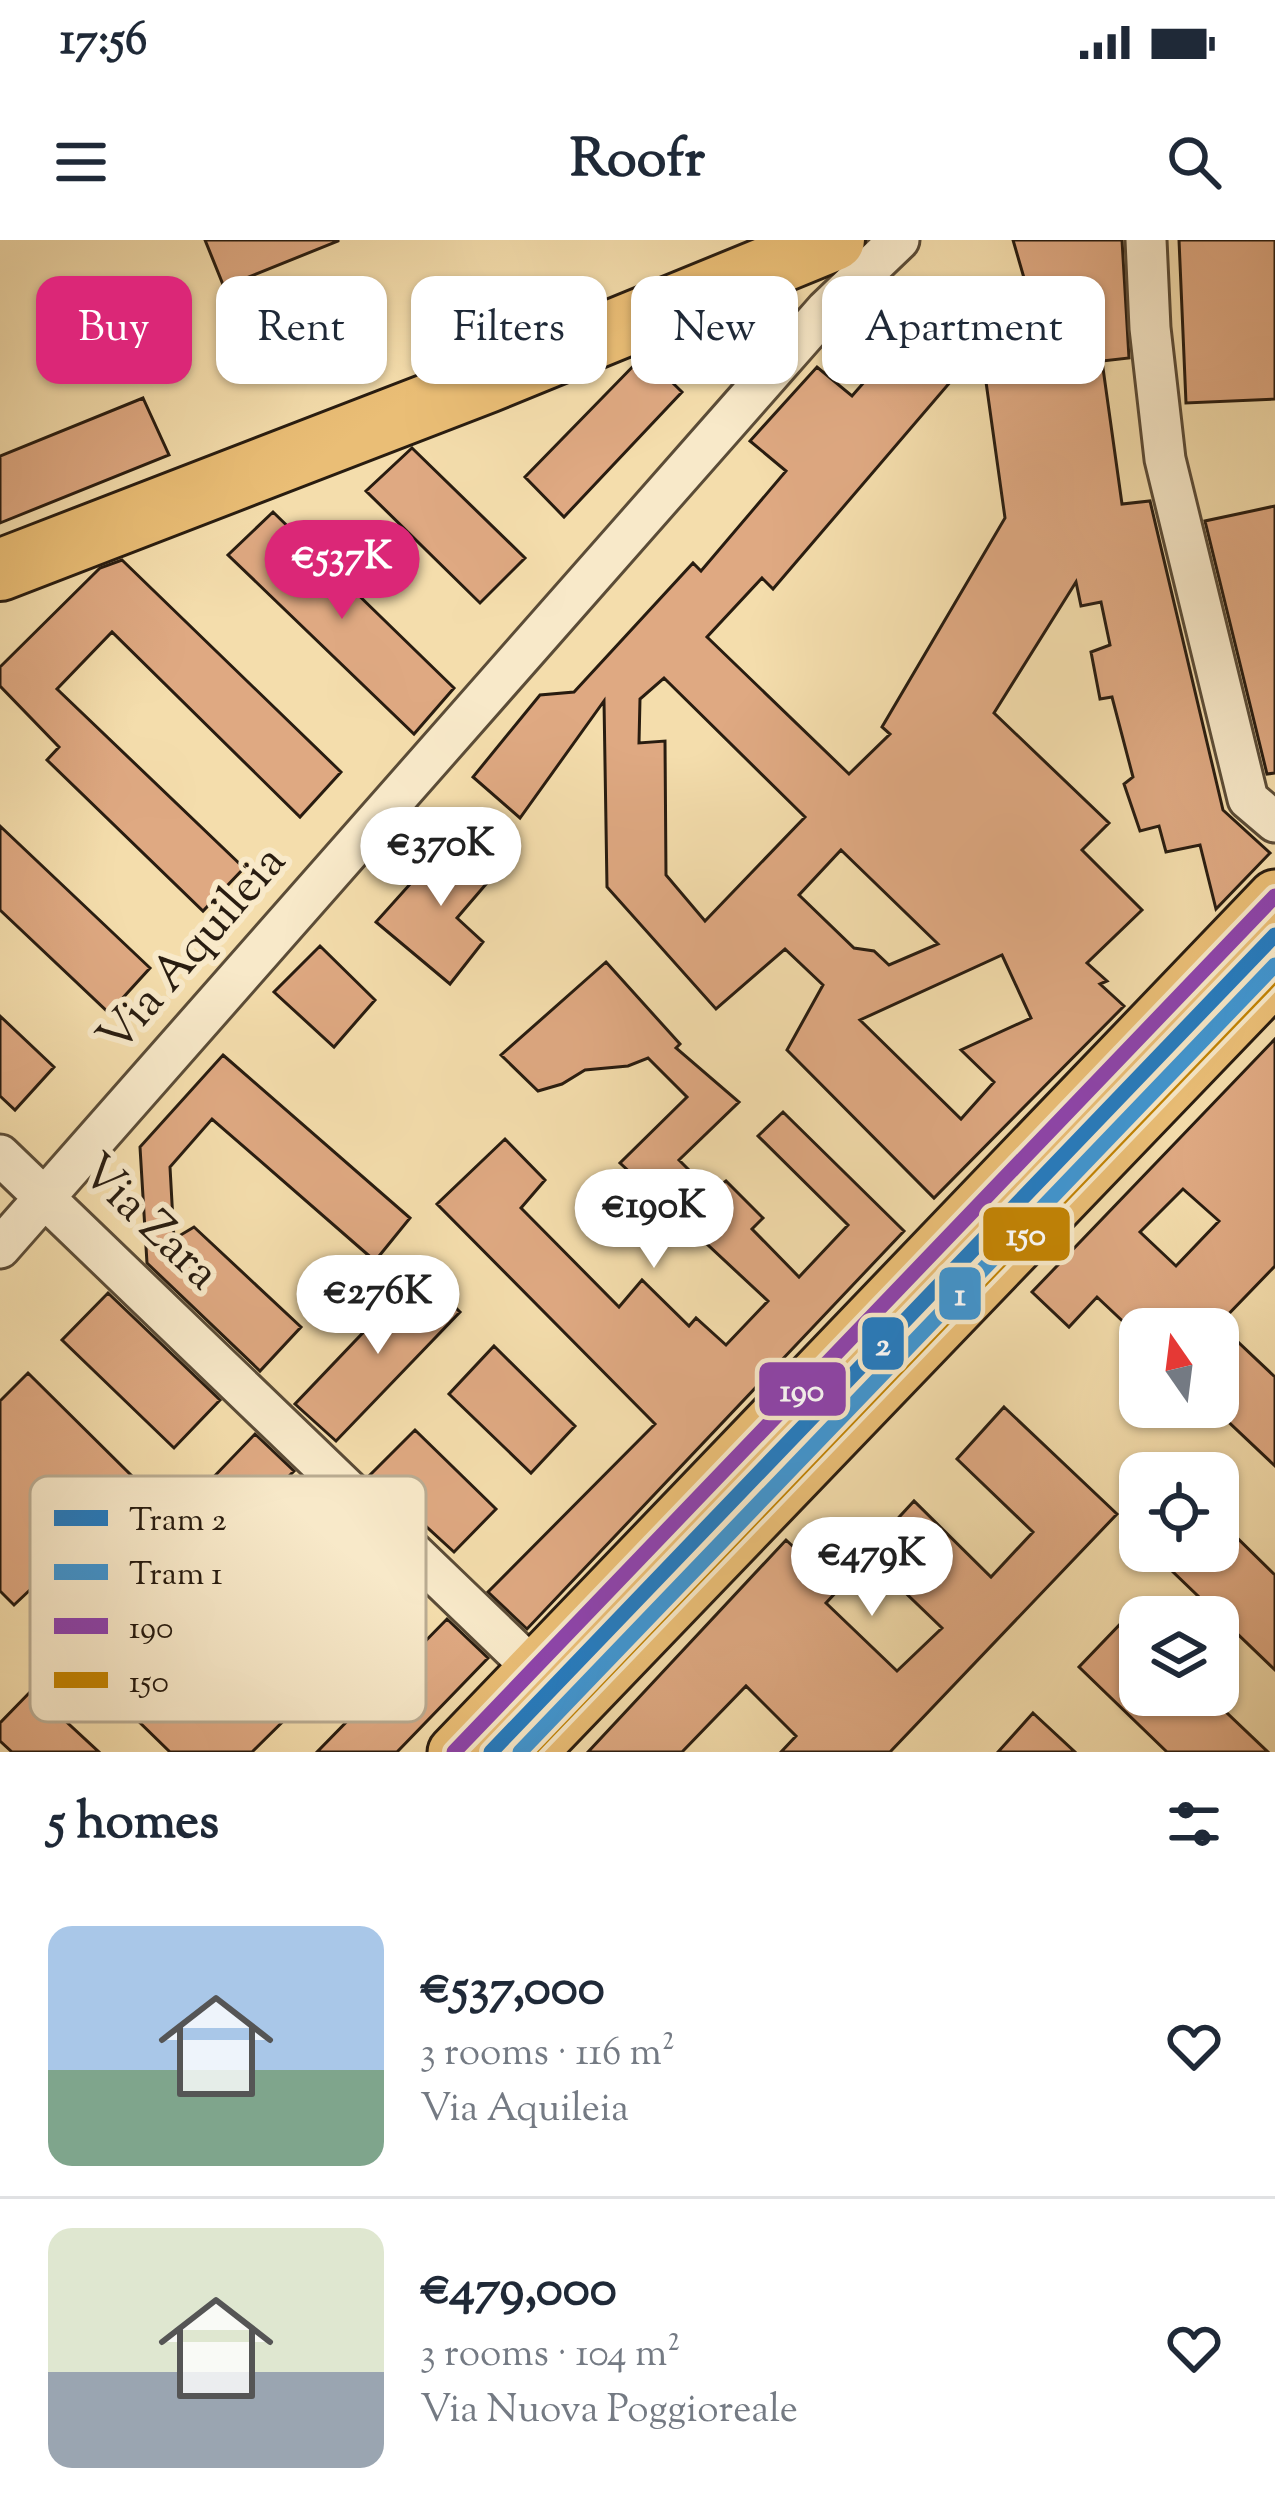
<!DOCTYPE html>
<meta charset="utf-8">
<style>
:root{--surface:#fff;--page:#f6f6f7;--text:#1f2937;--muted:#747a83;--line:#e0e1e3;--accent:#db2777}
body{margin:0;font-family:"Sorts Mill Goudy",serif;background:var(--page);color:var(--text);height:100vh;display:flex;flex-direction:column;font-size:45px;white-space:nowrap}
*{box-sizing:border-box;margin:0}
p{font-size:39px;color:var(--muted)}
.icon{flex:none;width:66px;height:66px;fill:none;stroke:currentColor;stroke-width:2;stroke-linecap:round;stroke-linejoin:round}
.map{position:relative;height:1512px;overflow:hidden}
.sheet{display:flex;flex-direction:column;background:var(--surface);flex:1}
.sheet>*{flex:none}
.banner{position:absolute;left:36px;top:36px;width:1203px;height:108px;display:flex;gap:24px}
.needle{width:78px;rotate:346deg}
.buttons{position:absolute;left:1119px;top:1068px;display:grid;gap:24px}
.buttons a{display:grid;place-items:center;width:120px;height:120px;border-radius:24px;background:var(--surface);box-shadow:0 3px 9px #0004;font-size:60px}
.price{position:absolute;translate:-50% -102px;padding:0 27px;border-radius:42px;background:#fff;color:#222;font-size:39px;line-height:78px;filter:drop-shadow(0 3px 6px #0008)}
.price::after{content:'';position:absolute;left:50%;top:72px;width:36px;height:27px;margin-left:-18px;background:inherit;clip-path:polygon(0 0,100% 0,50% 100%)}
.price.current{background:var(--accent);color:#fff}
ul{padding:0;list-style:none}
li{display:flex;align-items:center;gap:36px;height:300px;padding:0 48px}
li+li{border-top:3px solid var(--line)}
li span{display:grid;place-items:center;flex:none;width:336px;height:240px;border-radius:24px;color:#555}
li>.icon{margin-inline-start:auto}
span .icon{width:144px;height:144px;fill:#fffc;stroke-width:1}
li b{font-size:51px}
h2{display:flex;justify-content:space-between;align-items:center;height:144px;padding:0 48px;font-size:51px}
.tag{padding:0 42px;border-radius:24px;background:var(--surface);box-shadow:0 3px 9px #0004;font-size:42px;line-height:108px}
.tag.current{background:var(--accent);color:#fff}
.status{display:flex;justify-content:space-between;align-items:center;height:84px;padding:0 60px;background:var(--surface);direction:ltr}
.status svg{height:33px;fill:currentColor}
header{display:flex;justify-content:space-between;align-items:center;height:156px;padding:0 48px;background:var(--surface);font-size:54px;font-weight:700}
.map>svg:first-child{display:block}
.building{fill:#dfa982;stroke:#281c10;stroke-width:3;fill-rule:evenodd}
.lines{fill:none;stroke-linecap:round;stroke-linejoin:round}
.minor-casing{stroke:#5b4c37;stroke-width:45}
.major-casing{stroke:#281c10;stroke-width:57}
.highway-casing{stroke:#281c10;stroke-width:66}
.minor{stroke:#f8e9c9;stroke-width:39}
.major{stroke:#eabe76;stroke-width:51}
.highway{stroke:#eabe76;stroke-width:60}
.bus-1-casing{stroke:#f8e9c9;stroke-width:24}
.bus-2-casing{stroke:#f8e9c9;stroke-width:24}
.bus-1{stroke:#8e44ad;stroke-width:15}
.bus-2{stroke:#c38404;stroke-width:15}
.tram-1-casing{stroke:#f8e9c9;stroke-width:24}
.tram-2-casing{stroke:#f8e9c9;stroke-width:24}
.tram-1{stroke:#267cc0;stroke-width:15}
.tram-2{stroke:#4096d2;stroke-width:15}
.labels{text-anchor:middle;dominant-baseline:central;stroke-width:12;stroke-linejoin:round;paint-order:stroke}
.street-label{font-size:48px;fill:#281c10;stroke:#f8e9c9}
.key{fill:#f8e9c9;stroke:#baac92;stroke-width:3}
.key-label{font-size:33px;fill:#281c10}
.line-badge{stroke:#f8e9c9;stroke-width:4.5}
.badge-label{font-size:33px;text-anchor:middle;font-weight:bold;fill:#fff}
</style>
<div class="status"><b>17:56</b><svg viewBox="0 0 49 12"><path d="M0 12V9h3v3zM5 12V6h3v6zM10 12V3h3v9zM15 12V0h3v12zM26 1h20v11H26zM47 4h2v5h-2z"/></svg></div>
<header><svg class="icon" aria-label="menu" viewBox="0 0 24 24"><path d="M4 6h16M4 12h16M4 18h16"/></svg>Roofr<svg class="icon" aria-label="search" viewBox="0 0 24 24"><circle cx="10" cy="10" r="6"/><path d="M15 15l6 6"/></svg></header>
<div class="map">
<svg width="1275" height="1512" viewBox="0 0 1275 1512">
<rect width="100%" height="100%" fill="#f4ddac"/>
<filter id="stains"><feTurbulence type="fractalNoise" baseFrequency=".00167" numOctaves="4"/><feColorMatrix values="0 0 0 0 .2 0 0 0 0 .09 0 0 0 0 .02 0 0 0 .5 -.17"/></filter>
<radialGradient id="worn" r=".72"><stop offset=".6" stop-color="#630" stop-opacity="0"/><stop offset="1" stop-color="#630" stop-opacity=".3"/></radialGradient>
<path class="building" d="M205 0H338V1L224 47Z
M1013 0H1122L1129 118 1102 121 1122 264 1150 261 1223 570 1270 613 1216 669 1200 605 1166 612 1159 586 1140 591 1124 544 1133 537 1112 457 1100 459 1091 412 1110 405 1101 362 1081 366 1076 342 994 473 1109 583 1082 610 1142 670 1087 723 1107 741 1100 744 1124 766 934 958 787 810 823 745 785 709 716 769 607 647 604 461 520 578 473 537 540 455 574 452 693 323 701 331 786 231 750 201 817 127 852 156 915 84 964 126 773 349 762 338 707 397 849 534 890 494 882 487 1005 278 980 99 1040 93ZM664 438 805 577 705 681 666 635 665 501 639 503 640 459ZM841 610 938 704 889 725 874 711 854 708 799 655ZM1002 715 1031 778 961 810 994 842 961 879 860 780Z
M1179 0H1275V159L1186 163Z
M644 115 682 152 564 277 525 237Z
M143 158 169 215 0 283V216Z
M412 208 525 318 480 363 366 251Z
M1275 266V533L1267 534 1205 281Z
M273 272 454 448 414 494 228 315Z
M122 320 341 532 300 577 112 392 57 449 244 628 203 671 47 520 59 507 0 446V427L100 328Z
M0 586 150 728 109 773 0 670Z
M455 594 499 629 457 678 483 702 450 744 376 682Z
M320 706 375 760 334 807 274 752Z
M606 722 680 804 676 808 739 862 679 920 711 952 726 941 763 978 752 989 799 1037 848 985 758 896 783 872 904 991 527 1389 488 1352 655 1184 437 964 505 899 545 940 521 968 619 1067 642 1040 689 1086 696 1078 726 1105 768 1061 620 923 687 857 648 818 628 826 585 830 562 844 538 851 501 815Z
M0 776 54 827 15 870 0 856Z
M1275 799V1026L1219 1084 1275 1137V1226L1218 1172V1085L1131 1089 1097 1057 1069 1087 1032 1052ZM1183 949 1219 981 1176 1026 1140 992Z
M223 815 410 978 375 1021 212 879 170 927 174 999 194 987 301 1087 260 1131 147 1023 140 907Z
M420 1033 460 1072 336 1201 295 1164Z
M108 1053 220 1160 174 1208 62 1100Z
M494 1106 575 1186 531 1233 449 1154Z
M28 1133 141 1245 14 1365 0 1351V1161Z
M1004 1167 1117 1274 890 1512H781L796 1496 746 1446 682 1512H588L786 1300 839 1349 826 1363 897 1431 942 1388 865 1314 914 1261 991 1337 1033 1292 957 1219Z
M415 1190 496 1269 454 1312 370 1235Z
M255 1194 294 1231 166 1362 128 1326Z
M326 1265 415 1351 252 1512H170L130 1473Z
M1218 1279 1275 1335V1430L1171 1330 1190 1311H1218Z
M1127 1377 1140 1390V1455H1208L1268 1512H1167L1079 1427Z
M447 1379 488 1418 397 1512H317Z
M32 1450 99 1512H12L0 1501V1483Z
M1033 1473 1075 1512H998Z"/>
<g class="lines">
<g class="minor-casing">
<path id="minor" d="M1146 0 1150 88 1165 219 1248 559 1275 582
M1231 752 1275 705
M0 915 534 1429
M0 1008 826 70 899 0
M499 1512 545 1464"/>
</g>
<g class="major-casing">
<path id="major" d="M454 1512 1275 656
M531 1512 1275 738"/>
</g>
<g class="highway-casing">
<path id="highway" d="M0 330 487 142 834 0"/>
</g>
<use href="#minor" class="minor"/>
<use href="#major" class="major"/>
<use href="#highway" class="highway"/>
<g class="bus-1-casing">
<path id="bus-1" d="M454 1512 1275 656"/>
</g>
<g class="bus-2-casing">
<path id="bus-2" d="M528 1512 1275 735"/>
</g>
<use href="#bus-1" class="bus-1"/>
<use href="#bus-2" class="bus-2"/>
<g class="tram-1-casing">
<path id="tram-1" d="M491 1512 1275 695"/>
</g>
<g class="tram-2-casing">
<path id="tram-2" d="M520 1512 1275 725"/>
</g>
<use href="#tram-1" class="tram-1"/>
<use href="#tram-2" class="tram-2"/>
</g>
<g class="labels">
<g class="street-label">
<text transform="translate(194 711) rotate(-49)">Via Aquileia</text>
<text transform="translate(148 984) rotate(44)">Via Zara</text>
</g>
</g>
<rect x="30" y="1236" width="396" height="246" rx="18" class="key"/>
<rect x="54" y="1270" width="54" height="16" fill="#267cc0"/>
<rect x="54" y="1324" width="54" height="16" fill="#4096d2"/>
<rect x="54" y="1378" width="54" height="16" fill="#8e44ad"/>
<rect x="54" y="1432" width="54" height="16" fill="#c38404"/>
<g class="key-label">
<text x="129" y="1290">Tram 2</text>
<text x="129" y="1344">Tram 1</text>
<text x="129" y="1398">190</text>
<text x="129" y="1452">150</text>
</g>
<g class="line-badge">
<rect x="981" y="965" width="91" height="58" rx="12" fill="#c38404"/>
<rect x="937" y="1025" width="46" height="57" rx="12" fill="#4096d2"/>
<rect x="860" y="1075" width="46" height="57" rx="12" fill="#267cc0"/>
<rect x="757" y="1120" width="91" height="58" rx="12" fill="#8e44ad"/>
</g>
<g class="badge-label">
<text x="1026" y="1005">150</text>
<text x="960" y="1065">1</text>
<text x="883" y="1115">2</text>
<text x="802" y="1161">190</text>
</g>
<rect width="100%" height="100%" filter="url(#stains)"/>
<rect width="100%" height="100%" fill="url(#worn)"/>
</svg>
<div class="buttons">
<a><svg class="needle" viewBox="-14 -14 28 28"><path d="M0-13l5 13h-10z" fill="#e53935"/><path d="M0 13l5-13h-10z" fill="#747a83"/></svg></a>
<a><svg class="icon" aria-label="locate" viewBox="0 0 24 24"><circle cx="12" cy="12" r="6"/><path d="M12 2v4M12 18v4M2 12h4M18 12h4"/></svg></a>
<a><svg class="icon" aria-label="layers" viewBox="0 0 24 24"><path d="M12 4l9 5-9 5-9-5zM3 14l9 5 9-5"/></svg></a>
</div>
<b class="price current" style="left:342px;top:382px">€537K</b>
<b class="price" style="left:441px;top:669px">€370K</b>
<b class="price" style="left:654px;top:1031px">€190K</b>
<b class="price" style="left:378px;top:1117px">€276K</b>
<b class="price" style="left:872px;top:1379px">€479K</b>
<div class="banner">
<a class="tag current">Buy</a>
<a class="tag">Rent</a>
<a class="tag">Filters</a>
<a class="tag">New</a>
<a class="tag">Apartment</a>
</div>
</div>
<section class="sheet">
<h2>5 homes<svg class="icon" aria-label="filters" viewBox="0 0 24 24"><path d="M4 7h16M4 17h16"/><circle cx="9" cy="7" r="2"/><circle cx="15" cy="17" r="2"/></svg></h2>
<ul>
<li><span style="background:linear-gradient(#a9c7e8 60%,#7fa58c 0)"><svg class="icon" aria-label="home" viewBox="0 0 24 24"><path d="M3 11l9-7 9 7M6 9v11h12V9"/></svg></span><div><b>€537,000</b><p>3 rooms · 116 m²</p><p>Via Aquileia</p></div><svg class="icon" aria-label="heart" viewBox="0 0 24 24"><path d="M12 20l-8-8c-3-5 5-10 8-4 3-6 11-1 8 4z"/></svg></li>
<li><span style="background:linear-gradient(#dfe7d0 60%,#9aa5b1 0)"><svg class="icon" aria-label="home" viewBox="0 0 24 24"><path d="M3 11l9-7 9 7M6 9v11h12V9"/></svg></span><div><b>€479,000</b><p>3 rooms · 104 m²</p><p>Via Nuova Poggioreale</p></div><svg class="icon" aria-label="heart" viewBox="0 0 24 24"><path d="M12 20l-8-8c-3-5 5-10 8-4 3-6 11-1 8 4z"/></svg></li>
</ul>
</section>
